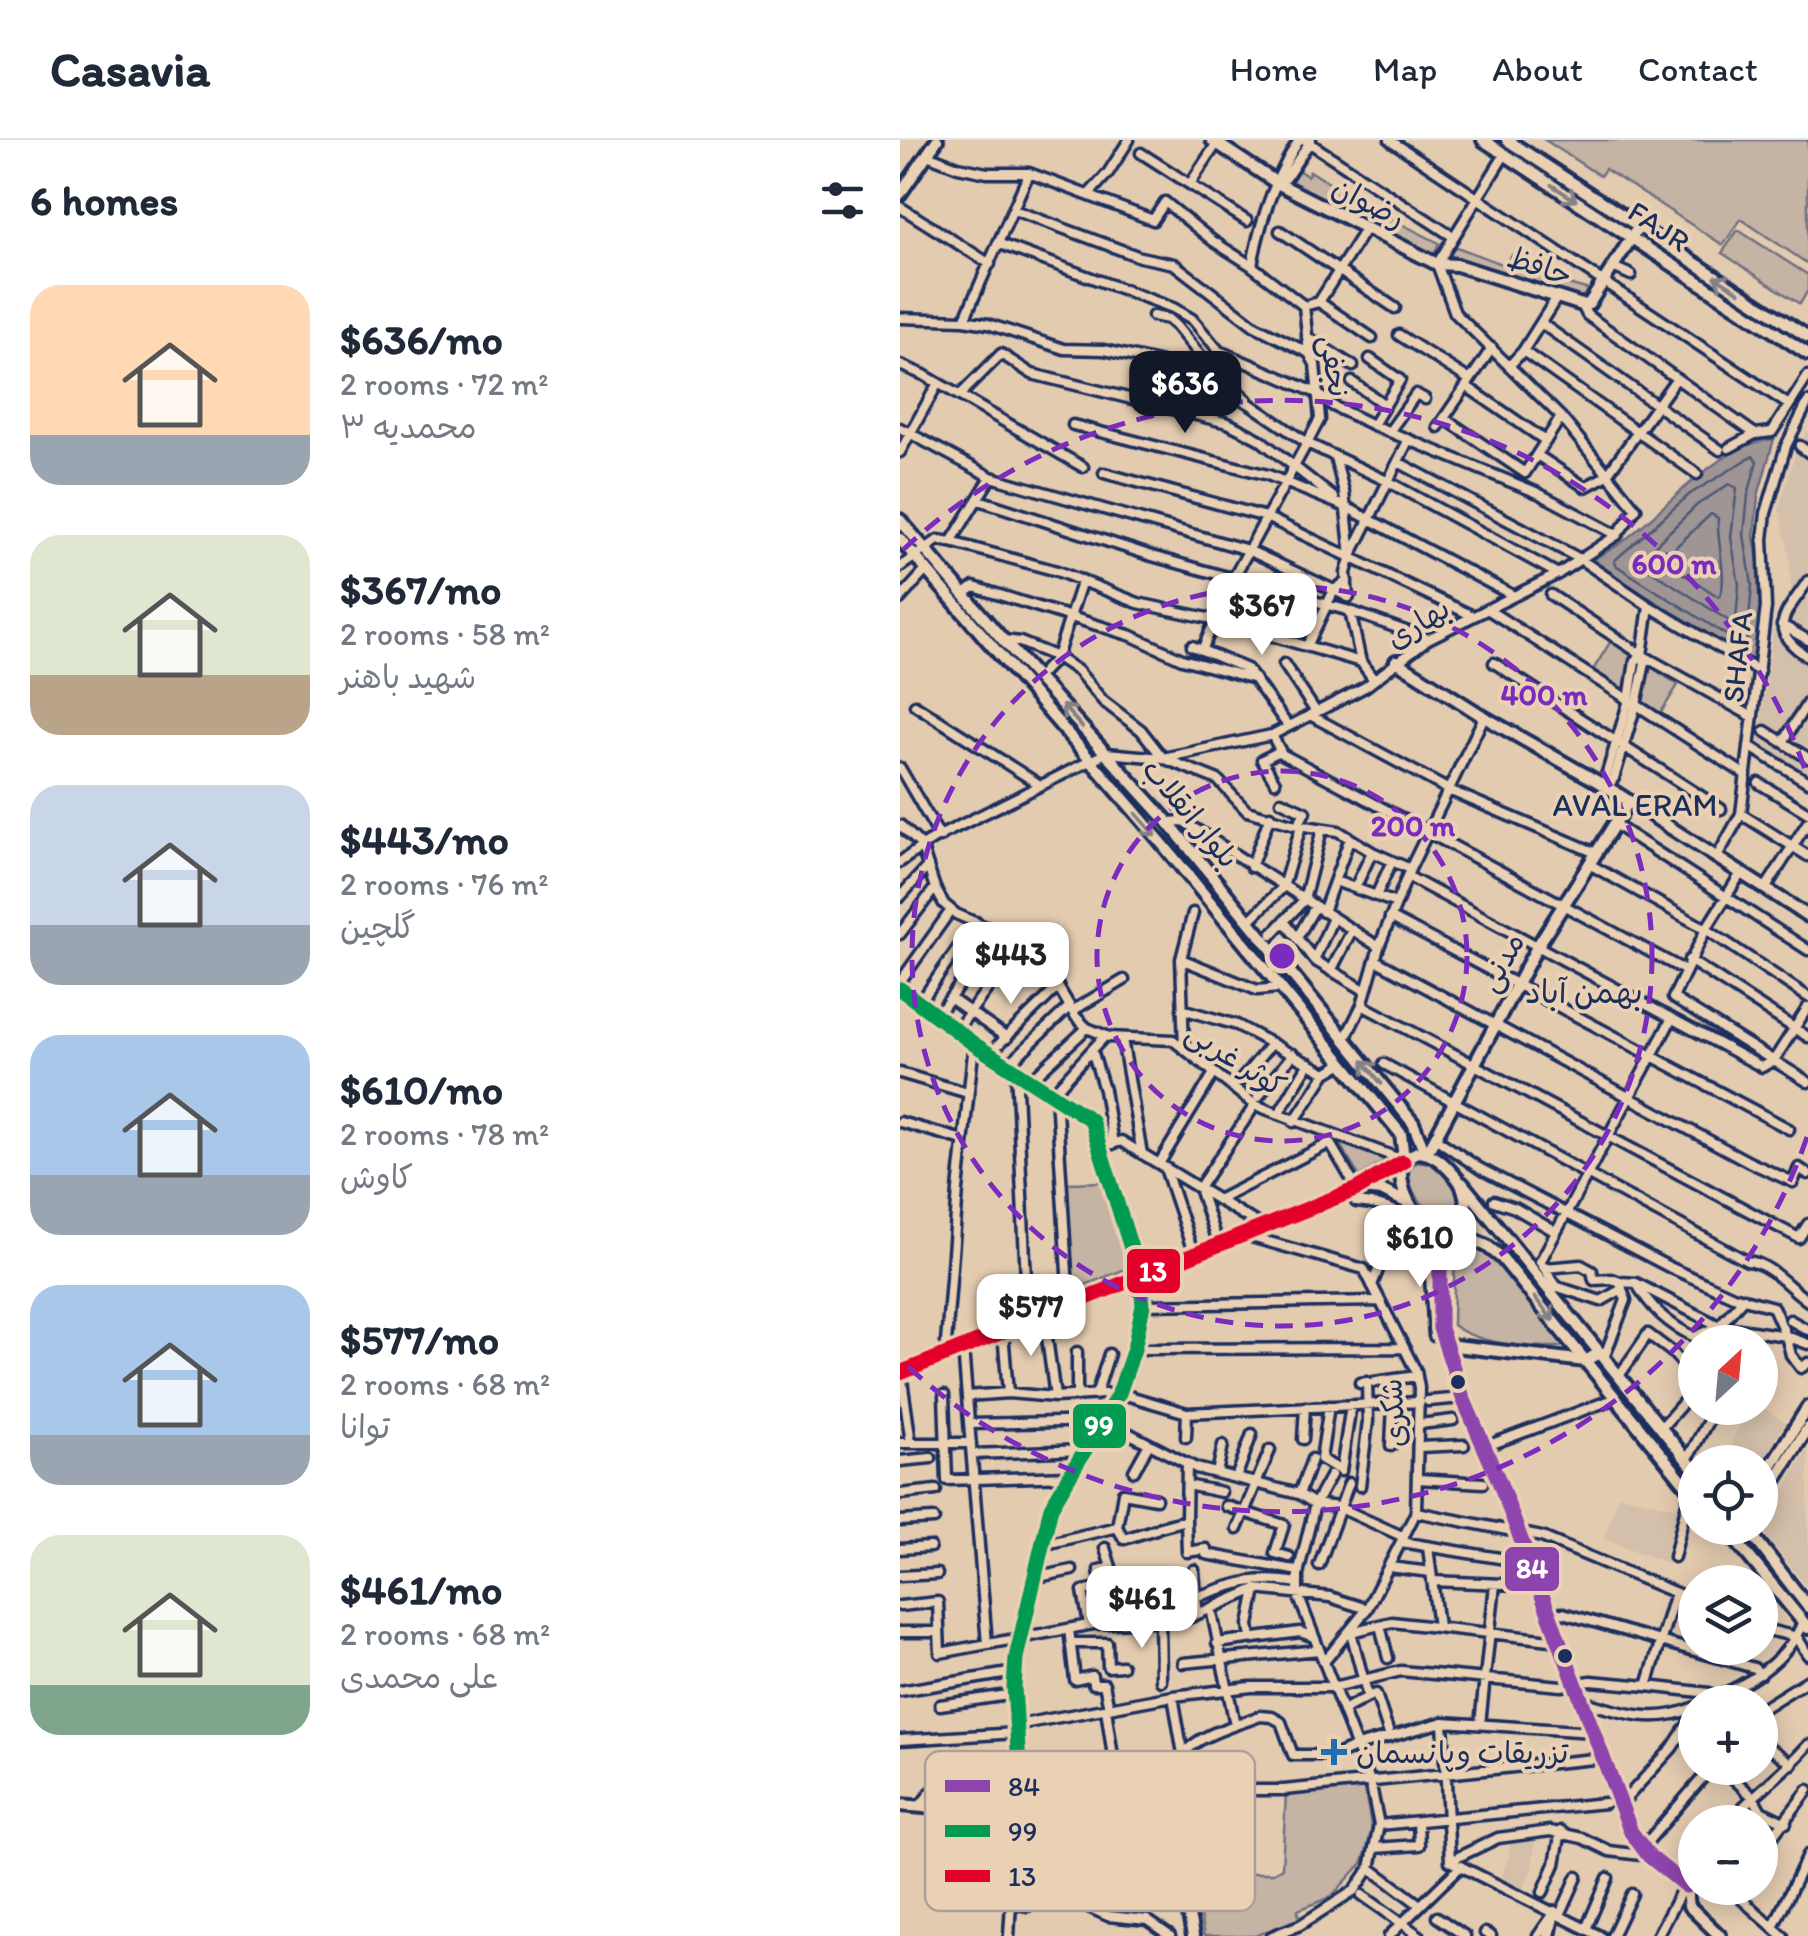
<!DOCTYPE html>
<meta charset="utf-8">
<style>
:root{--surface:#fff;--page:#f2f2f3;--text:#1f2937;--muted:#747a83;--line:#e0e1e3;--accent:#111827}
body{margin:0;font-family:Itim,"Playpen Sans Arabic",sans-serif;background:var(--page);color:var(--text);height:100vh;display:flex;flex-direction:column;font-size:38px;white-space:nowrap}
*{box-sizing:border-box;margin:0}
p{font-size:32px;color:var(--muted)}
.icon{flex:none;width:55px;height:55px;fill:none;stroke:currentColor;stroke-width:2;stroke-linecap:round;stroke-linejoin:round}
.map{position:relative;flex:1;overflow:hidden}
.sheet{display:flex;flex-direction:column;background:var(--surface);width:900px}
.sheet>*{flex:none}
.needle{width:65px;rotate:26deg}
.tools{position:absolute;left:778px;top:1185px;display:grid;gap:20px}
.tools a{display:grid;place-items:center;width:100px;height:100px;border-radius:50%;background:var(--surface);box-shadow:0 5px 25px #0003;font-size:50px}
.price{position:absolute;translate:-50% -85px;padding:0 22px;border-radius:20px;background:#fff;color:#222;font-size:32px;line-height:65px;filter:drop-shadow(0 2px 5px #0008)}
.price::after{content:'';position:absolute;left:50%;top:60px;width:30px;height:22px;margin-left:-15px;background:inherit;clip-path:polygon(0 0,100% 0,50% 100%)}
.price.current{background:var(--accent);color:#fff}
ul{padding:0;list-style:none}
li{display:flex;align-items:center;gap:30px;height:250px;padding:0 30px}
li span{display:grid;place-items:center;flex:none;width:280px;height:200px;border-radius:30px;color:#555}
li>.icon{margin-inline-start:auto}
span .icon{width:120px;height:120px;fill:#fffc;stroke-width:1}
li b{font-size:42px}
h2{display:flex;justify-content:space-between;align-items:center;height:120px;padding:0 30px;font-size:42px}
header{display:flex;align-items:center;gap:60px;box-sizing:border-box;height:140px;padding:0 50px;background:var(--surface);border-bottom:2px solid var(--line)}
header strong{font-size:48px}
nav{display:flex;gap:55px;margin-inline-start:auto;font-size:35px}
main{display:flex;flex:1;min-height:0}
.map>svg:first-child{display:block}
.built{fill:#d4bfaa}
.green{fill:#c5b3a4;stroke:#707181;stroke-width:2.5}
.water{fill:#9f9595;stroke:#6a6c7f;stroke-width:2.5}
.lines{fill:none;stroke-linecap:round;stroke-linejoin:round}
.shore{stroke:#505874;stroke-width:2.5}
.minor-casing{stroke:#1b2f5e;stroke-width:15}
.major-casing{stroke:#1b2f5e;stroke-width:18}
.minor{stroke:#ebd1b3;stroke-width:8}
.major{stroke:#ebd1b3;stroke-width:10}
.bus-1-casing{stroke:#ebd1b3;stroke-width:22}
.bus-2-casing{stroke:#ebd1b3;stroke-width:22}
.bus-3-casing{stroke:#ebd1b3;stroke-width:22}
.bus-1{stroke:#8e44ad;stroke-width:15}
.bus-2{stroke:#039a52;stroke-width:15}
.bus-3{stroke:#e4002b;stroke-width:15}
.oneway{stroke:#838088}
.ring{fill:none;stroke:#7b2cbf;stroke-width:5;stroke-dasharray:18 12}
.bus-dot{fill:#1b2f5e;stroke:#ebd1b3;stroke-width:4}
.poi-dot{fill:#1f6fb2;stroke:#ebd1b3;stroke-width:4}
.labels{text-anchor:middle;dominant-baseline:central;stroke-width:8;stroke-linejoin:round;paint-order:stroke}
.street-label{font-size:30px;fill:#1b2f5e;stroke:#ebd1b3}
.poi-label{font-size:30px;fill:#1b2f5e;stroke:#ebd1b3;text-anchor:start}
.neighbourhood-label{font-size:32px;fill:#1b2f5e;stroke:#ebd1b3}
.key{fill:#ebd1b3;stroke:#ada09a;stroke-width:2.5}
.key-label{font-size:28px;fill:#1b2f5e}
.centre{fill:#7b2cbf;stroke:#ebd1b3;stroke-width:5}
.ring-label{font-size:30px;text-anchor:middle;font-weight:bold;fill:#7b2cbf;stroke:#ebd1b3;stroke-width:8;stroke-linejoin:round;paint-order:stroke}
.line-badge{stroke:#ebd1b3;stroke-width:4}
.badge-label{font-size:28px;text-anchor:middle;font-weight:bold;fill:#fff}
</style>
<header>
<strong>Casavia</strong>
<nav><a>Home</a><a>Map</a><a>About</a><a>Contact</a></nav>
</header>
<main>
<section class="sheet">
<h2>6 homes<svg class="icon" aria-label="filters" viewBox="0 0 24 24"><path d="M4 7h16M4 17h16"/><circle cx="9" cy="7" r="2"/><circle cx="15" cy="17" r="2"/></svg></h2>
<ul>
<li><span style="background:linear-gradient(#ffd9b3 75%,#9aa5b1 0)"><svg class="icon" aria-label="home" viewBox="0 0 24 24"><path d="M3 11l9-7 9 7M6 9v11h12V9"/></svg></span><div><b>$636/mo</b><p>2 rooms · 72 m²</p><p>محمدیه ۳</p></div></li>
<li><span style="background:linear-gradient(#dfe7d0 70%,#b9a48a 0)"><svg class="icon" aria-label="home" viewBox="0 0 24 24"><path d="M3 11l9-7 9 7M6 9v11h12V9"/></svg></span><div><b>$367/mo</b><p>2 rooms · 58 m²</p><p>شهید باهنر</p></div></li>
<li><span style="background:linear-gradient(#c9d6e8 70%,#9aa5b1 0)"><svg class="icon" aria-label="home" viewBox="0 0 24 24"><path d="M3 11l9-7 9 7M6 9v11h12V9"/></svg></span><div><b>$443/mo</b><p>2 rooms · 76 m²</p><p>گلچین</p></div></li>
<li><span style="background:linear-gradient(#a9c7e8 70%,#9aa5b1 0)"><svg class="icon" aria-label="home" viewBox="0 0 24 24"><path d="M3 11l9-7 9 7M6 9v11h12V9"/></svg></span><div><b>$610/mo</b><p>2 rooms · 78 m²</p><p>کاوش</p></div></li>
<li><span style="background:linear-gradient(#a9c7e8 75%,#9aa5b1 0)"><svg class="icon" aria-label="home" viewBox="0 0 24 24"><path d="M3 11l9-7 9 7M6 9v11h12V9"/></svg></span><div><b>$577/mo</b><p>2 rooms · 68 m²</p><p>توانا</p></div></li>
<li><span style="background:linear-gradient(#dfe7d0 75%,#7fa58c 0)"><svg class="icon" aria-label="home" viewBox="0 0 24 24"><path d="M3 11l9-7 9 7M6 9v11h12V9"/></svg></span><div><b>$461/mo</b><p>2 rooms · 68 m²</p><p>علی محمدی</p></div></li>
</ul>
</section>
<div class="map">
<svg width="908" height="1796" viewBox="0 0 908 1796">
<rect width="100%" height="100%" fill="#e3cbb0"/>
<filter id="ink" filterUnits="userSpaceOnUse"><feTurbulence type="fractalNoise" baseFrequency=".01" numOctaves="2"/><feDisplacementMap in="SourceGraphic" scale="20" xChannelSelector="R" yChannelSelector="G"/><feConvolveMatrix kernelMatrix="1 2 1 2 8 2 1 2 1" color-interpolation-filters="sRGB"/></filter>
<g filter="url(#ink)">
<path class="built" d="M908 291V634L858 602 874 487 892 459 889 414 879 368 898 305Z
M860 1265 885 1283 860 1325 826 1322 835 1295 851 1268Z
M906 1311 908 1312V1448L868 1398 864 1385Z
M718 1355 782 1369 770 1424 704 1399Z
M610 1698 635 1700 632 1728 622 1754 600 1741 609 1715Z"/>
<path class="green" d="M645 0H908V124L841 79 823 105 705 29 700 36Z
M398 30 407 36 410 31 468 67 539 103 534 114 462 84 391 42Z
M838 90 908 135V150L900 164 822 113Z
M554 106 604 125 612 115 633 128 630 134 690 150 680 158 549 115Z
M712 499 733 513 726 552 693 530Z
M747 524 778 545 760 574 740 562Z
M437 1000 487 1019 459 1036Z
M525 1022C545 1028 555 1043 563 1061L556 1077 545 1080C525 1070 510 1055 508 1032L515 1023Z
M204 1042 233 1126 178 1148 172 1146 168 1043Z
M559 1103C603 1107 642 1174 668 1206 637 1209 578 1205 553 1185L555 1107Z
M464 1646 472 1691 463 1722 431 1757 398 1770 399 1779 355 1796H304L293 1740 323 1733H373L382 1728 386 1653Z"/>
<path class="water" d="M874 299 858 356 854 396 862 444 855 523 690 421C702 414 715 408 725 400 765 369 822 302 874 299Z"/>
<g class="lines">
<path class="shore" d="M853 316 857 321 848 355 844 395 852 445 847 501 842 505 717 426 714 421 790 354Z
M829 344 837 348 831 397 839 445 836 479 832 483 738 422 797 365Z
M811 374 818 378C816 400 829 442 819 457L762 420Z"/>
<g class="minor-casing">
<path id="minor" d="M405 0 552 96
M490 0 889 265
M241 13 347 81
M27 15 58 27 87 33H129L253 80 265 62 313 101 352 126
M377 43 386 38 411 0
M290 44 317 3
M189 54 208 33 229 0
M0 67 90 124
M114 70 240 117 274 124 355 186 409 213 425 208
M380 91 495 168
M100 104 273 168 292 179 319 211 417 253 433 266 473 285 638 353 717 395
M713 127 731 135
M419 162 472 198
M682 165 687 175 855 294 872 292 908 236
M404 166 419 162 466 88
M253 176 268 179 276 186 304 220 347 260
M0 178 64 180 88 184 164 209 204 210 285 228 350 264 407 303 489 342 658 434
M64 180 129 33
M642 184 820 310
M499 195 570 240
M407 197 453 226
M623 211 797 334
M470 219 500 240 473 285
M0 225 24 235 183 327
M610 225 623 211 657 157
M452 242 485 265
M566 246 646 301
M60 255 101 214 132 234 328 283 359 299 434 358
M544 278 625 333 661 277
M173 285 368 335 446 367 614 456
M538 287 592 208
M0 288 91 337 348 410 449 457
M489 292 516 254 525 259
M900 306 908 312
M829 308 855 294
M0 312 38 243
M637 315 685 347 706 336 776 239
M435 317 444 352 451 416
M498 322 680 419 749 466 859 531
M204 333 366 377 573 476
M79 360 252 416 450 471 528 499
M51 402 91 337
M0 427 38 400 51 402 157 431 238 463 317 480 461 522
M908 441C885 475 865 489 908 517
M63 455 74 447 232 496 282 519 355 539
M651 455 742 515 853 577
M448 457 446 433 451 416 508 301
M0 459 27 429
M587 469 846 635
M450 471 461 522 474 540
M882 485 908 500
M104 500 120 502 157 517 178 531 203 561 241 590 263 618 318 640 347 671 392 684 438 691 472 712 510 729
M292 506 347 529 388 586
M407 506 434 450 447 441
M302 510 334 437 420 279 415 224 409 213 404 166 352 126C360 80 374 39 399 0
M594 523 821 669
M384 524 416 572
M137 538 157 517 182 440
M15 565 140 645
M410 575 551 651 696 713
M865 591 908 618
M372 595 382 614 784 830
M883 602 908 562
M849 606 908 642
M0 628 40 697
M375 642 362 620 380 611
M859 643 908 673
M707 647 714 638 736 565 745 523 742 515 749 466
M707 647 706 636 729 560 735 521 742 515
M381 661 405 672 398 685
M841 674 908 716
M268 682 283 681 479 807
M714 684 908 810
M0 685 21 705 35 748 44 764 56 774 129 806 143 821 176 877 187 888 209 897 273 900 355 965 503 1020
M817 717 841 674 866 467 863 399 866 373 886 306 908 262
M0 722 33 699 206 613 263 618 372 595 465 547 528 499 658 434 717 395 736 369 661 277 555 173 537 124 605 14
M689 724 806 789 908 857
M351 727 370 676
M841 733 806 789 773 858 908 942
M507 736 862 927 874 920 908 867
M435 741 496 763
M455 748 472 712
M865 749 908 682
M476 756 492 721
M0 757 28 726
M423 772 450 698
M490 777 889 989
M349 781 383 747 401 686
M384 781 414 820 466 851
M0 794 35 748
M372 794 404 760 422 689
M397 798 415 767
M281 819 357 850 380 848
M414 820 433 778
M475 820 849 1022 893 1042 899 1028 908 1034
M789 820 908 897
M431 831 452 790
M0 842 51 770
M50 858 107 898
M19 864 76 782
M462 865 899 1098 908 1084
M282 869 337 885 426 933 438 926
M172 871 224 840
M36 877 99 791
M56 891 122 802
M205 896 192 910 204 950 213 1004
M222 899 242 1014
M445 899 462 865 479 807 510 729 584 577
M284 909 281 819 293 773
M91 912 157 848
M109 924 169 867
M484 924 847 1121C870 1123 888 1147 908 1161
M116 928 128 1182
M0 933 68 953
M132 939 187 888
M341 940 372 903
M153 953 192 910
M156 955 169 1165
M358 957 393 914
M382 968 409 923
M0 982 63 1000
M394 982 426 933
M535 998 579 1028 769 1127 833 1156 873 1167 886 1196 908 1204
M428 1000 457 1049
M200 1008 221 1001 363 1087
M259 1024 314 933
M265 1028 294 1115
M318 1060 430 1003
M594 1061 615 1068 656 1092
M456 1062C488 1065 516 1074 528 1108L534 1196
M344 1095 464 1129 516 1231 519 1248 516 1372 467 1469 424 1522
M318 1105 299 1048 355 965
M645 1128 681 1125 692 1131 694 1140 712 1139 720 1142
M736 1143 819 1186 886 1196 891 1215 901 1228 908 1223
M472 1145 501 1073
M652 1145 701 1161 722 1149 720 1142 736 1143C751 1168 768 1185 795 1197L819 1186 844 1158
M657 1147 640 1122 771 880
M243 1165 480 1161
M144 1175 155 1257
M890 1180 908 1190
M103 1192 108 1253
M63 1208 87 1504
M234 1209 504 1208
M45 1216 58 1050 74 904
M704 1218 726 1160 722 1149
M1 1233 11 1303
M719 1236 748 1194 772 1212 795 1237
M860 1240 862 1242
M474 1242 517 1236
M460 1243 467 1242 468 1281 460 1346
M44 1255 47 1340 170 1336
M196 1255 209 1214
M67 1256 108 1253 155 1257 219 1253 287 1273 520 1262
M177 1256V1212
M528 1261 563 1258
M429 1266 421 1319 441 1331 451 1265
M70 1284 205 1281 296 1328 399 1354 415 1364 398 1434V1455L470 1641 479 1685 470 1728 455 1750 400 1785 372 1796
M520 1284 553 1280
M761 1288 795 1249
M286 1297 287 1273
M403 1299 405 1267
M0 1303H71
M491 1306 493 1263
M519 1307 564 1305
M584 1307 716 1258
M72 1314 187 1310
M787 1320 815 1268
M0 1321 31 1318
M234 1331 249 1304
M317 1333 323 1305
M431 1335 415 1364 438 1367 504 1397
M336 1338 352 1294
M518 1339 583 1343
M287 1345 321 1352
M0 1354 36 1350
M399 1354 412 1319
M326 1366 384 1385 375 1413 389 1417
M516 1372 642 1397 795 1461
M286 1380 287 1412 306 1409V1414L399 1431
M0 1381 34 1379
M217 1387 223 1353 256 1359
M260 1387 286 1380 287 1323
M337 1389 370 1310
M501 1402 630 1423
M142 1405 217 1387 224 1399 256 1389
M528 1407 538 1487
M0 1409 30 1407
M774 1417 790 1350
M419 1425 449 1343
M489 1427 531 1432
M294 1430 296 1457
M0 1436 37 1434
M134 1438 172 1430
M532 1441 627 1445
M236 1442V1481
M269 1445 270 1480
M0 1466 38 1462 40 1513 194 1484 286 1479 356 1449 430 1457 467 1469
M311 1468 334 1580
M298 1474 296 1457C338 1443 353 1436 398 1443
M649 1474 663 1473 854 1528 861 1534
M260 1480 261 1541
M189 1484 183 1451 202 1447 199 1430 211 1427 205 1408
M480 1485 488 1518
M860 1488 897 1497
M169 1489 175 1540 192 1536 193 1544H204L209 1568
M0 1492H39
M897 1497 908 1515
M351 1498 349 1485 356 1449
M171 1503H207L208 1527 222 1526
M317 1503 400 1492 414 1497
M283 1523 419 1510
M747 1546 775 1453
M0 1551 115 1532
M273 1556 283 1614
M682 1561C721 1573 756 1585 795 1567
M805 1562C844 1546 887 1524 903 1481
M40 1565 115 1554
M206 1569 216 1637
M443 1570 468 1557
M860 1570 908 1540
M543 1582 550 1721 700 1796
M580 1584 595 1444
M117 1585 273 1556 351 1547H434L501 1531 661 1546 691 1541 747 1546 809 1553 819 1562
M783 1590 795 1601
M490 1597 476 1554 468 1557 451 1492 492 1482 659 1501
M0 1600 117 1593
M860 1601 892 1624
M822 1628 853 1657 861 1671 886 1683
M721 1664 772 1608 795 1573
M19 1667 31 1652 119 1630 185 1631 198 1636
M182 1668 198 1636 332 1650H384L704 1618
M143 1672 161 1731 175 1736 186 1766 208 1776 247 1780 270 1796
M828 1682C853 1655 884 1633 908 1605
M479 1685 705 1663
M305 1688H326L327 1650
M254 1694C266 1674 260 1661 267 1641 284 1596 319 1592 360 1576L372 1577 381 1582 393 1615H436L457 1606 543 1582 693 1592
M94 1707H129L128 1766 111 1763 109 1796
M743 1707 811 1628
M474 1708 519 1705 518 1682
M860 1713 908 1650
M550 1721 598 1698 650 1691 682 1698 709 1711 749 1716
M470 1728 520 1765
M68 1744 155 1742
M810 1748 830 1749 883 1796
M643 1752 655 1724 661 1691
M462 1755 520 1796
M660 1775 677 1737
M537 1777 565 1796
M873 1787 908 1715
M686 1789 708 1738
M585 1793 591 1796
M489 1796 561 1726
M638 1796 652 1776
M712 1796 732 1754
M757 1796 795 1725"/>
</g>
<g class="major-casing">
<path id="major" d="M312 0 377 43 537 124 557 125 682 165 689 164 739 86
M583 0 908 214
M607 0 908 197
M0 54 37 0
M0 380 103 500 268 682 513 983 525 1012
M0 399 260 701 501 994 504 1019
M496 521 584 577 707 647 908 776
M0 849 74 904 191 980 240 1137 243 1165 234 1209 219 1253 151 1367 116 1518 114 1547 122 1672
M517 1012C535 1013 544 1024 555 1036 570 1051 573 1091 541 1087 513 1083 495 1045 503 1020Z
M527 1013 637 807 729 661
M562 1043 795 1330
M458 1049 483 1051 508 1063
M540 1087V1188L563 1258 599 1341 731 1692 749 1716 786 1746 789 1766 820 1796
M544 1087 587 1106 602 1118 795 1356
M546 1205 686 1221 700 1212
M0 1233 457 1049 503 1022
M860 1343 908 1267
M860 1364 908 1288
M823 1388 829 1397 840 1401 847 1394 849 1388
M847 1388 908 1467
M836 1401 908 1488
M0 1665C43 1669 88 1672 131 1672 157 1672 183 1664 209 1670 269 1684 283 1743 293 1796
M649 1796 654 1772"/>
</g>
<use href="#minor" class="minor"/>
<use href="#major" class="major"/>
<g class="bus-1-casing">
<path id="bus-1" d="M540 1087V1188L563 1258 599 1341 731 1692 749 1716 786 1746"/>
</g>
<g class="bus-2-casing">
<path id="bus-2" d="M0 849 74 904 191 980 240 1137 243 1165 234 1209 219 1253 151 1367 116 1518 114 1547 122 1672"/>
</g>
<g class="bus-3-casing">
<path id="bus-3" d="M0 1233 457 1049 503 1022"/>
</g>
<use href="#bus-1" class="bus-1"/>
<use href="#bus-2" class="bus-2"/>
<use href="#bus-3" class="bus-3"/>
</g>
<defs><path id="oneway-shaft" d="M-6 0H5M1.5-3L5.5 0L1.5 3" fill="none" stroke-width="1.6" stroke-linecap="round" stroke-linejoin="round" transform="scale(2.5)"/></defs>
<g class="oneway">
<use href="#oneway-shaft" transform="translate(664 53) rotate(33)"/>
<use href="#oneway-shaft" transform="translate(827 144) rotate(-147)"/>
<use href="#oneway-shaft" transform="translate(172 576) rotate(-132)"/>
<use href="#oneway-shaft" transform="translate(246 685) rotate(49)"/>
<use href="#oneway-shaft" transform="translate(472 932) rotate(-129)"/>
<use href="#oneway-shaft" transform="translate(644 1169) rotate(51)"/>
</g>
</g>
<g class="ring">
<circle cx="382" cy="816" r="185"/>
<circle cx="382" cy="816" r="370"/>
<path d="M907 997A555 555 0 0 1 3 1222M3 410A555 555 0 0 1 907 635"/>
</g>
<g class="bus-dot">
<circle cx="558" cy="1242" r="9"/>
<circle cx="665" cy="1516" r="9"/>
</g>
<path class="poi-dot" d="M429 1597h10v10h10v10h-10v10h-10v-10h-10v-10h10z"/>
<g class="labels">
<g class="street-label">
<text transform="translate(469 62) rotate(27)">رضوان</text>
<text transform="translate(759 86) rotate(33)">FAJR</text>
<text transform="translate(640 126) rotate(18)">حافظ</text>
<text transform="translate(435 226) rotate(81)">نجفی</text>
<text transform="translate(518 483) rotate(-32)">بهاری</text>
<text transform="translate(837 517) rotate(-84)">SHAFA</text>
<text transform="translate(291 673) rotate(50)">بلوار انقلاب</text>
<text transform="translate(601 822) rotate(-61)">مدنی</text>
<text transform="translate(336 919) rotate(33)">کوثر غربی</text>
<text transform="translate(493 1273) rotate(-94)">شکری</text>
</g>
<g class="poi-label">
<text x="456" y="1612">تزریقات وپانسمان</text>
</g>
<g class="neighbourhood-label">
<text x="735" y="665">AVAL ERAM</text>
<text x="684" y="852">بهمن آباد</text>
</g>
</g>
<rect x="25" y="1611" width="330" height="160" rx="15" class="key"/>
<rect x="45" y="1640" width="45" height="12" fill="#8e44ad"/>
<rect x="45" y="1685" width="45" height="12" fill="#039a52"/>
<rect x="45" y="1730" width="45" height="12" fill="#e4002b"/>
<g class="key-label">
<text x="108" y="1656">84</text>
<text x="108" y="1701">99</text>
<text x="108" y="1746">13</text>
</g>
<circle cx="382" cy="816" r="15" class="centre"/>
<g class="ring-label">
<text x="774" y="434">600 m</text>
<text x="644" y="565">400 m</text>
<text x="513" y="696">200 m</text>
</g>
<g class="line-badge">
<rect x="225" y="1107" width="57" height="48" rx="10" fill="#e4002b"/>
<rect x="171" y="1262" width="57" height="48" rx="10" fill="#039a52"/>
<rect x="603" y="1405" width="58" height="48" rx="10" fill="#8e44ad"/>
</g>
<g class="badge-label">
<text x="253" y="1141">13</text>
<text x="199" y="1295">99</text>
<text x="632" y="1438">84</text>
</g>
</svg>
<div class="tools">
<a><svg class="needle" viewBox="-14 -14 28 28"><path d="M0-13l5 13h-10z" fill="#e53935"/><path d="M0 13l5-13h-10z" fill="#747a83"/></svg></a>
<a><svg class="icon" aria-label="locate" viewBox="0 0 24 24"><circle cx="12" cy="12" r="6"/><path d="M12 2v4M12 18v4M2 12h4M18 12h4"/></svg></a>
<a><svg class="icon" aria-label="layers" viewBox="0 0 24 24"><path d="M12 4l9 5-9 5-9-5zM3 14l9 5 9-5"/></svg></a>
<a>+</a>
<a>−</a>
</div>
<b class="price current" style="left:285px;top:296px">$636</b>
<b class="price" style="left:362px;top:518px">$367</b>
<b class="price" style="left:111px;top:867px">$443</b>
<b class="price" style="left:520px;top:1150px">$610</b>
<b class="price" style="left:131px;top:1219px">$577</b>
<b class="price" style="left:242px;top:1511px">$461</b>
</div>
</main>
